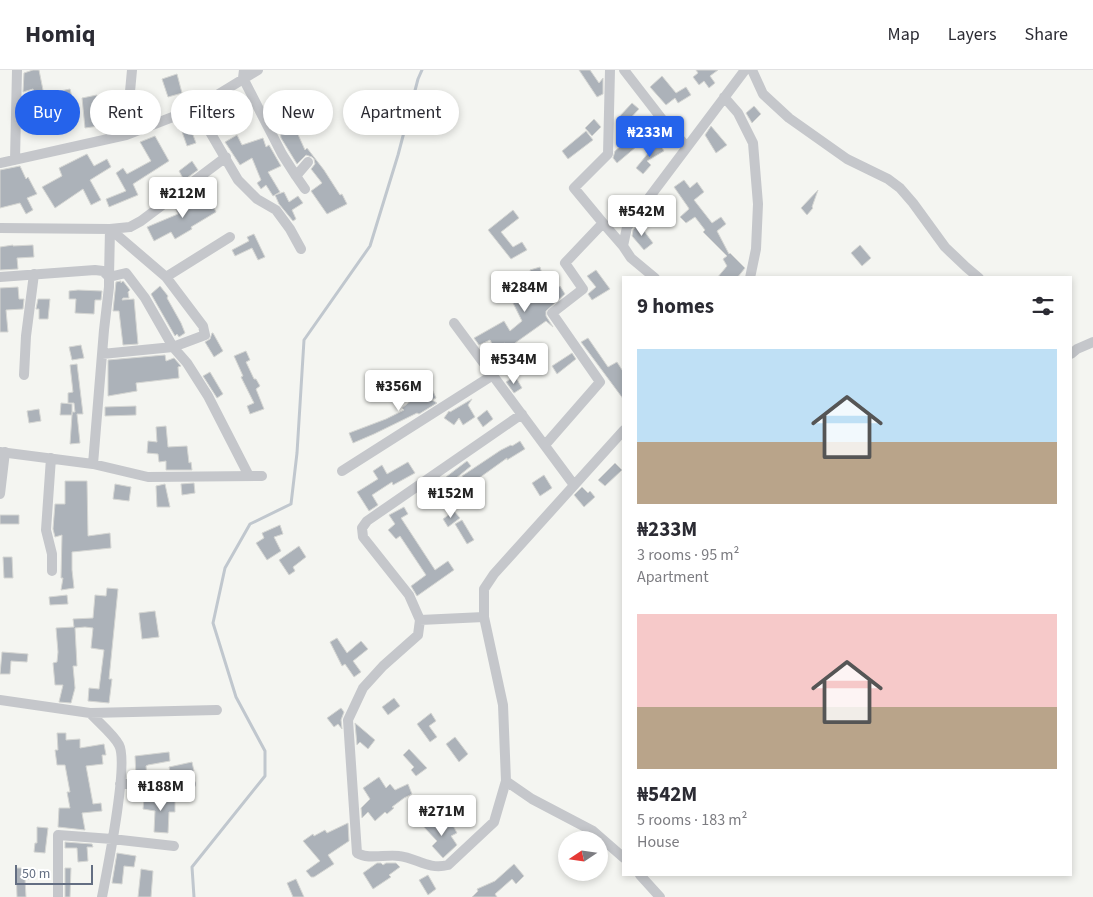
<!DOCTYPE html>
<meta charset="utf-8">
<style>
:root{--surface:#fff;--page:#f2f2f3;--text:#2b2b33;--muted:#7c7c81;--line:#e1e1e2;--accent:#2563eb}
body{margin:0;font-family:"Source Sans 3",sans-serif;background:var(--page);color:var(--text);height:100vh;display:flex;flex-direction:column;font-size:19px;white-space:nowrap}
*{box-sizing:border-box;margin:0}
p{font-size:16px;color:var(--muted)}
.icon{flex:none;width:28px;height:28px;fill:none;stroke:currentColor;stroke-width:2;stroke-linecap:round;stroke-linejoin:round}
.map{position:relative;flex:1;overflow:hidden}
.details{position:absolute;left:622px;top:206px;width:450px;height:600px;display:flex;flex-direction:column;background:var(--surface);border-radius:0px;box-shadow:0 2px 8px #0003}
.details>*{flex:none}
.guide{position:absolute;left:15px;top:20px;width:475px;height:45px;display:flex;gap:10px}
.needle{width:32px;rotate:257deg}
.controls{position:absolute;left:558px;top:761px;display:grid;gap:10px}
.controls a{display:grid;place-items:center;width:50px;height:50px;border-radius:50%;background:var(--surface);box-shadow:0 2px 8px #0003;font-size:25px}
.scale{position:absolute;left:15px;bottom:12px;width:78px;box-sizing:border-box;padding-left:5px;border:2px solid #636e82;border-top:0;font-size:14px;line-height:18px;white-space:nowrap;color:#636e82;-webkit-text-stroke:4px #fff;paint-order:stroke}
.price{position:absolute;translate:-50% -42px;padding:0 11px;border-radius:5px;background:#fff;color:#222;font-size:16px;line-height:32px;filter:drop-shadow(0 1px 2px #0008)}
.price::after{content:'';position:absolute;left:50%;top:30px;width:15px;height:11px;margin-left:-8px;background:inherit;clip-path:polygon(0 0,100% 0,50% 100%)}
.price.active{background:var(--accent);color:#fff}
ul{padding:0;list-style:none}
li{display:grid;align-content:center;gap:10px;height:265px;padding:0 15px}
li span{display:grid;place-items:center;height:155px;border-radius:0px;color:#555}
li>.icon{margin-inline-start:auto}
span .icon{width:90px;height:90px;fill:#fffc;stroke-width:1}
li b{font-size:21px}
h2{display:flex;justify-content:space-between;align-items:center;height:60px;padding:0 15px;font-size:21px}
.pill{padding:0 18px;border-radius:22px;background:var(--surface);box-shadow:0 2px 8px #0003;font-size:18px;line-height:45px}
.pill.active{background:var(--accent);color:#fff}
header{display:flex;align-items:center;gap:30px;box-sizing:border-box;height:70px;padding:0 25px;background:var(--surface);border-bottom:1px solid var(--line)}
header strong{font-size:24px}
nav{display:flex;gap:28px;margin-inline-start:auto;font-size:18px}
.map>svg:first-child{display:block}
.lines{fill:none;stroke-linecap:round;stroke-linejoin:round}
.stream{stroke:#c0c7ce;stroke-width:3}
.building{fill:#acb2b9;stroke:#d5d6d3}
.minor{stroke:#c5c7cb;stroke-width:10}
</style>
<header>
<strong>Homiq</strong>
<nav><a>Map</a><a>Layers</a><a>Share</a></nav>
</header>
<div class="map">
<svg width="1093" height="827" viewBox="0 0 1093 827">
<rect width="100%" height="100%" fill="#f4f5f1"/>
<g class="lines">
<path class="stream" d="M194 827 192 797 265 706V681L236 627 213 553 225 498 250 454 291 434 297 383 304 270 370 176 398 85 418 9 422 0"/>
</g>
<path class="building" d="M33 0H39L46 35 57 33 60 50 51 52V54L23 59V41L37 36 33 19 23 22 24 3Z
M579 0H590L599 13 603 8V24L597 27Z
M696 0H718L710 6 715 13 709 18 704 11 699 15 693 7 698 3Z
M177 4 182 23 168 27 162 9Z
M662 6 676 23 686 17 691 25 678 33 675 28 666 35 650 17Z
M70 19 74 36 63 38 60 21Z
M97 25 99 56 85 58 82 28Z
M225 30 231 43 233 42 242 57 233 62 225 49 216 53 209 38Z
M632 33 639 39 624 55 618 48Z
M754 36 761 44 752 53 746 43Z
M594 49 601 57 592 66 585 58Z
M192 52 196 63 193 65 196 73 187 76 180 56Z
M292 52 294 61 296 60 305 80 307 78 324 100 340 125 342 124 347 134 327 144 311 121 322 113 311 99 315 94 314 89 312 87 306 85 297 94 281 68 279 54Z
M711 56 727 75 716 83 705 65Z
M586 61 593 70 568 89 562 81Z
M237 65 242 75 263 68 266 77 269 75 281 96 268 102 280 122 273 126 266 115 261 119 257 113 261 110 252 88 240 95 225 72Z
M155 66 169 91 133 114 138 125 109 137 106 129 126 121 116 103 123 98 127 104 151 91 140 72Z
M629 69 636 77 617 93 613 88 615 81Z
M658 71 664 81 647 91 651 95 643 104 636 98Z
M87 84 94 96 107 89 111 97 90 110 101 130 91 135 83 119 55 138 42 117 62 106 59 98Z
M192 91 198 100 184 110 179 101Z
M20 96 26 109 28 107 37 124 27 128 33 140 26 144 20 133 0 138V100Z
M684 110 690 118 697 112 704 122 694 130 712 153 721 147 726 154 717 161 729 184 730 183 745 198 737 208H717L727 196 723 189 727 186 703 162 705 160 695 147 686 153 680 147 689 139 688 137 674 117Z
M818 120 812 137 813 138 807 145 801 138Z
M284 122 289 132 298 126 303 133 292 140 296 149 293 151 279 134 275 125Z
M209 127 216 142 191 157 192 159 175 169 171 162 154 171 147 157 178 144 174 135 187 129 190 138Z
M513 140 519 148 501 162 513 177 522 172 527 180 511 189 488 160Z
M638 154 645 160 644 161 653 173 644 180 632 166 633 160Z
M254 164 265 187 258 190 252 178 235 186 232 180 249 171 247 167Z
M13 175V176L33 175 34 187 17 188 18 199 0 200V177Z
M860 175 871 188 862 196 851 183Z
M540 197 547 221 550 219 552 222 560 216 565 224 546 241V246L553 257 546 251 508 278 505 273 495 279 490 270 479 275 474 268 504 251 510 261 522 251 512 231 527 222 525 219 535 214 530 200Z
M596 200 610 219 592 230 588 224 596 217 587 206Z
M121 211V213L123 211 130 220 128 222 129 228H123L122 230 134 229 138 274 123 275 119 241H113L116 212Z
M160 216 168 226 167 228 181 253 185 263 179 267 177 264 175 266 151 224Z
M18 217 19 229H24L23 239 6 240 8 262H0V218Z
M78 220 102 221 101 230H95L94 244 75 243 76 229H69V221Z
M38 229H50L48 249H39V239H36Z
M212 263H213L223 281 214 287 205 272 210 269Z
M588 268 608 297 617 292 624 303V330L581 272Z
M81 275 84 288 72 290 69 277Z
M246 281 250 290 246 292 254 309H256L260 316 256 319 264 339 250 344 247 336 254 333 241 307 243 306 234 286Z
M572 283 576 289 557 304 552 296Z
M165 285 166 291 174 288 181 296 178 297 179 308 136 313 137 321 108 326V290Z
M77 294 83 344H77L80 373 70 374 72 345H60L61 333 72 334V345V342H75L74 333H68V323L73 322 70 295Z
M210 302 223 324 217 328 203 306Z
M515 306 522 318 514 323 506 312Z
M409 309 421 324 432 319 436 328 432 330 437 333 419 344 417 343 374 364 353 373 349 363 386 349 404 340 402 338 413 329 402 315Z
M472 329 468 335 475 347 463 355 459 348 454 355 444 348 449 341 450 342Z
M136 336V345L105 346V337Z
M39 339 41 351 29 353 27 341Z
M487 340 493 349 483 357 477 348Z
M166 356 168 377 187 376 189 393 191 392 192 400H166V391L159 392 158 384 147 383 148 371 157 372 156 357Z
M520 371 525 379 507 390V388L468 416 462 406 501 380 511 375 512 376Z
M467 391 471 396 450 413 446 407Z
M408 392 415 403 393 415 392 412 372 425 378 435 369 441 357 422 378 409 373 401 382 395 387 404Z
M615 393 622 400 605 416 598 410Z
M544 405 552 418 540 426 532 413Z
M65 411H87L88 466 110 463 111 478 72 482V500L74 518 61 520 63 508H61L62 465 55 467 53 459 55 434H65Z
M194 413 195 423 182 425 181 414Z
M115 414 131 417 129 431 113 429Z
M165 414 170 437H157L156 416Z
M582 417 588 423 590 421 595 427 584 437 574 425Z
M404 437 408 444 401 448 435 500 448 491 454 500 417 526 411 516 426 505 400 466 396 469 388 460 395 454 389 445Z
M454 441 460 448 448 457 443 449Z
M0 445H19V454H0Z
M462 450 474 470 467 474 455 454Z
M280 455 283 464 274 467 281 481 267 490 256 473 264 468 262 463Z
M299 476 306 487 293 497 295 501 289 505 279 490Z
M3 487H12L13 508H4Z
M107 518 118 519 109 609H112L109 633 88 631 89 618 99 619 104 580 91 578 93 558 85 557 75 558 77 596H73L75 618 71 633 59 632 63 615H55L53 593 57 592 58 582 56 558 74 557 73 549 93 548 95 525 106 526Z
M67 525 68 534 50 535 49 527Z
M155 541 159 567 142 569 139 543Z
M337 568 347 583 361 571 368 579 353 591 361 602 354 607 345 594 342 596 330 572Z
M2 582 28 584 27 592 11 591 10 604H0Z
M394 628 400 636 388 645 382 637Z
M341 638 344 642 341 650 342 659 338 654 334 657 327 648Z
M431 643 436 651 429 656 437 667 430 672 417 654Z
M355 653 375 670 368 679 360 672 357 675Z
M57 663H66V670L80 669V678L104 674 106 685H102L103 694 86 696 93 734 101 733 102 741 82 743 85 760 58 757 59 738H70L67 722H70L65 695H57L55 680H58Z
M455 667 468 684 459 692 446 674Z
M409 679 427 698 416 706 411 700 414 697 403 685Z
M169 682 170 691 148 695 146 696 147 707H136L135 686Z
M192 692 194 701 171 705 169 697Z
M379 707 386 718 390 714 395 720 408 714 412 724 404 728 392 737 394 738 387 744 385 742 375 751 368 742 362 748 361 738 370 729 363 718Z
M167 725H175V742H169L168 763 154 762 155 741 143 739 144 729 167 731Z
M432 748 441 758 451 752 457 763 451 766 457 775 443 788 432 776 437 771 423 756Z
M348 753 349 771 328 785 334 794 314 807H311L306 801 320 791 303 771 313 764 314 766 325 760 327 763Z
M37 757 48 758 45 783 34 782 35 773H37Z
M65 772 92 774 93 777H87L88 791 78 792 77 778H65Z
M117 783 136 786 134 797 124 796 122 814 112 813Z
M377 793H381L383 795 386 793H396L400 797 389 805 391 807 373 819 363 803Z
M514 794 524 806 516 814 512 809 495 824 497 827H472L478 821 477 819 495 811Z
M16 798H29V809H25L26 827H17Z
M65 798H71L70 827H65Z
M141 799 153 801 151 827H138Z
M428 805 436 819 428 825 419 810Z
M296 809 304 827H293L287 813Z"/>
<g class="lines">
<path class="minor" d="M244 0 243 8 282 84 296 106
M624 0 665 53 687 77
M752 0 763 24 789 48 847 89 888 109 900 118 913 133 945 177 966 197 979 208
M724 27 738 43 753 73 758 134 756 179 750 208
M196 38 238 110 257 129 276 140 290 159 301 179
M126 65 132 0
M15 90 17 0
M0 93 126 65 196 38 258 0
M305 119 296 106 308 92
M603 153 623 176
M0 158 110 159 130 157 141 151 226 87
M110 159 109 207 126 203 145 228 173 277 187 293 208 326 249 406
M0 207 95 200 103 201 109 207V217L104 260 93 394
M166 207 230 167
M655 208 631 188 623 176 627 157 745 0
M454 253 574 415
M102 284 173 277 205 265 203 256 166 207 110 159
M1071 284 1077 279 1093 272
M24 305 26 266 34 204
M624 360 494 504 484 519V547L503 635 506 711 532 729 593 761 624 788
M545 375 600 312 552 243 583 219 565 193 603 153 574 118 608 84 610 0
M0 382 93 394 148 407 262 406
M51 388 46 460 52 484V501
M342 401 493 305
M0 424 5 382
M420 550 484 547
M0 630 90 643 217 640
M90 643C98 652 113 664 119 675 129 693 107 801 102 827
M506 711 494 752 448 795C428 800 417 788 399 786 386 784 368 790 357 783L348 650 363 618 383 596 418 565 420 550 409 525 363 467 362 458 367 451 522 344
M120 714H191
M640 805 660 827
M58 827V765L112 769 174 776"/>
</g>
</svg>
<div class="controls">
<a><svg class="needle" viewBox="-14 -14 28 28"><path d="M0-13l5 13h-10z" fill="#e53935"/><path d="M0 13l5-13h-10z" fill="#7c7c81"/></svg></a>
</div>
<div class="scale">50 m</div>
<b class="price active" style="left:650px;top:88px">₦233M</b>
<b class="price" style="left:183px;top:149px">₦212M</b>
<b class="price" style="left:642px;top:167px">₦542M</b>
<b class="price" style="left:525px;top:243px">₦284M</b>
<b class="price" style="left:514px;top:315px">₦534M</b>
<b class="price" style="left:399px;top:342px">₦356M</b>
<b class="price" style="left:451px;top:449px">₦152M</b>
<b class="price" style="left:161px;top:742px">₦188M</b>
<b class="price" style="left:442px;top:767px">₦271M</b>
<div class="guide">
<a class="pill active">Buy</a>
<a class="pill">Rent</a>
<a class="pill">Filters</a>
<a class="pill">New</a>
<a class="pill">Apartment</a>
</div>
<section class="details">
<h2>9 homes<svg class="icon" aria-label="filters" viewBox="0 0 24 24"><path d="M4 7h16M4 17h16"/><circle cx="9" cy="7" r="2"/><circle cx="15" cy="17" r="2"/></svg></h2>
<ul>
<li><span style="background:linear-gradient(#bfe0f5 60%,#b9a48a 0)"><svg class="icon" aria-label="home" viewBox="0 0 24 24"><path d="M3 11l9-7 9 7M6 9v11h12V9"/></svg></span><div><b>₦233M</b><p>3 rooms · 95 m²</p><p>Apartment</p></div></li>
<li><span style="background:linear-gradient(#f6c9c9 60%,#b9a48a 0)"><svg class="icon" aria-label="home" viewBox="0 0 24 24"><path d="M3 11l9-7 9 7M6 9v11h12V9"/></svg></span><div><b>₦542M</b><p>5 rooms · 183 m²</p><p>House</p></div></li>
</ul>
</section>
</div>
